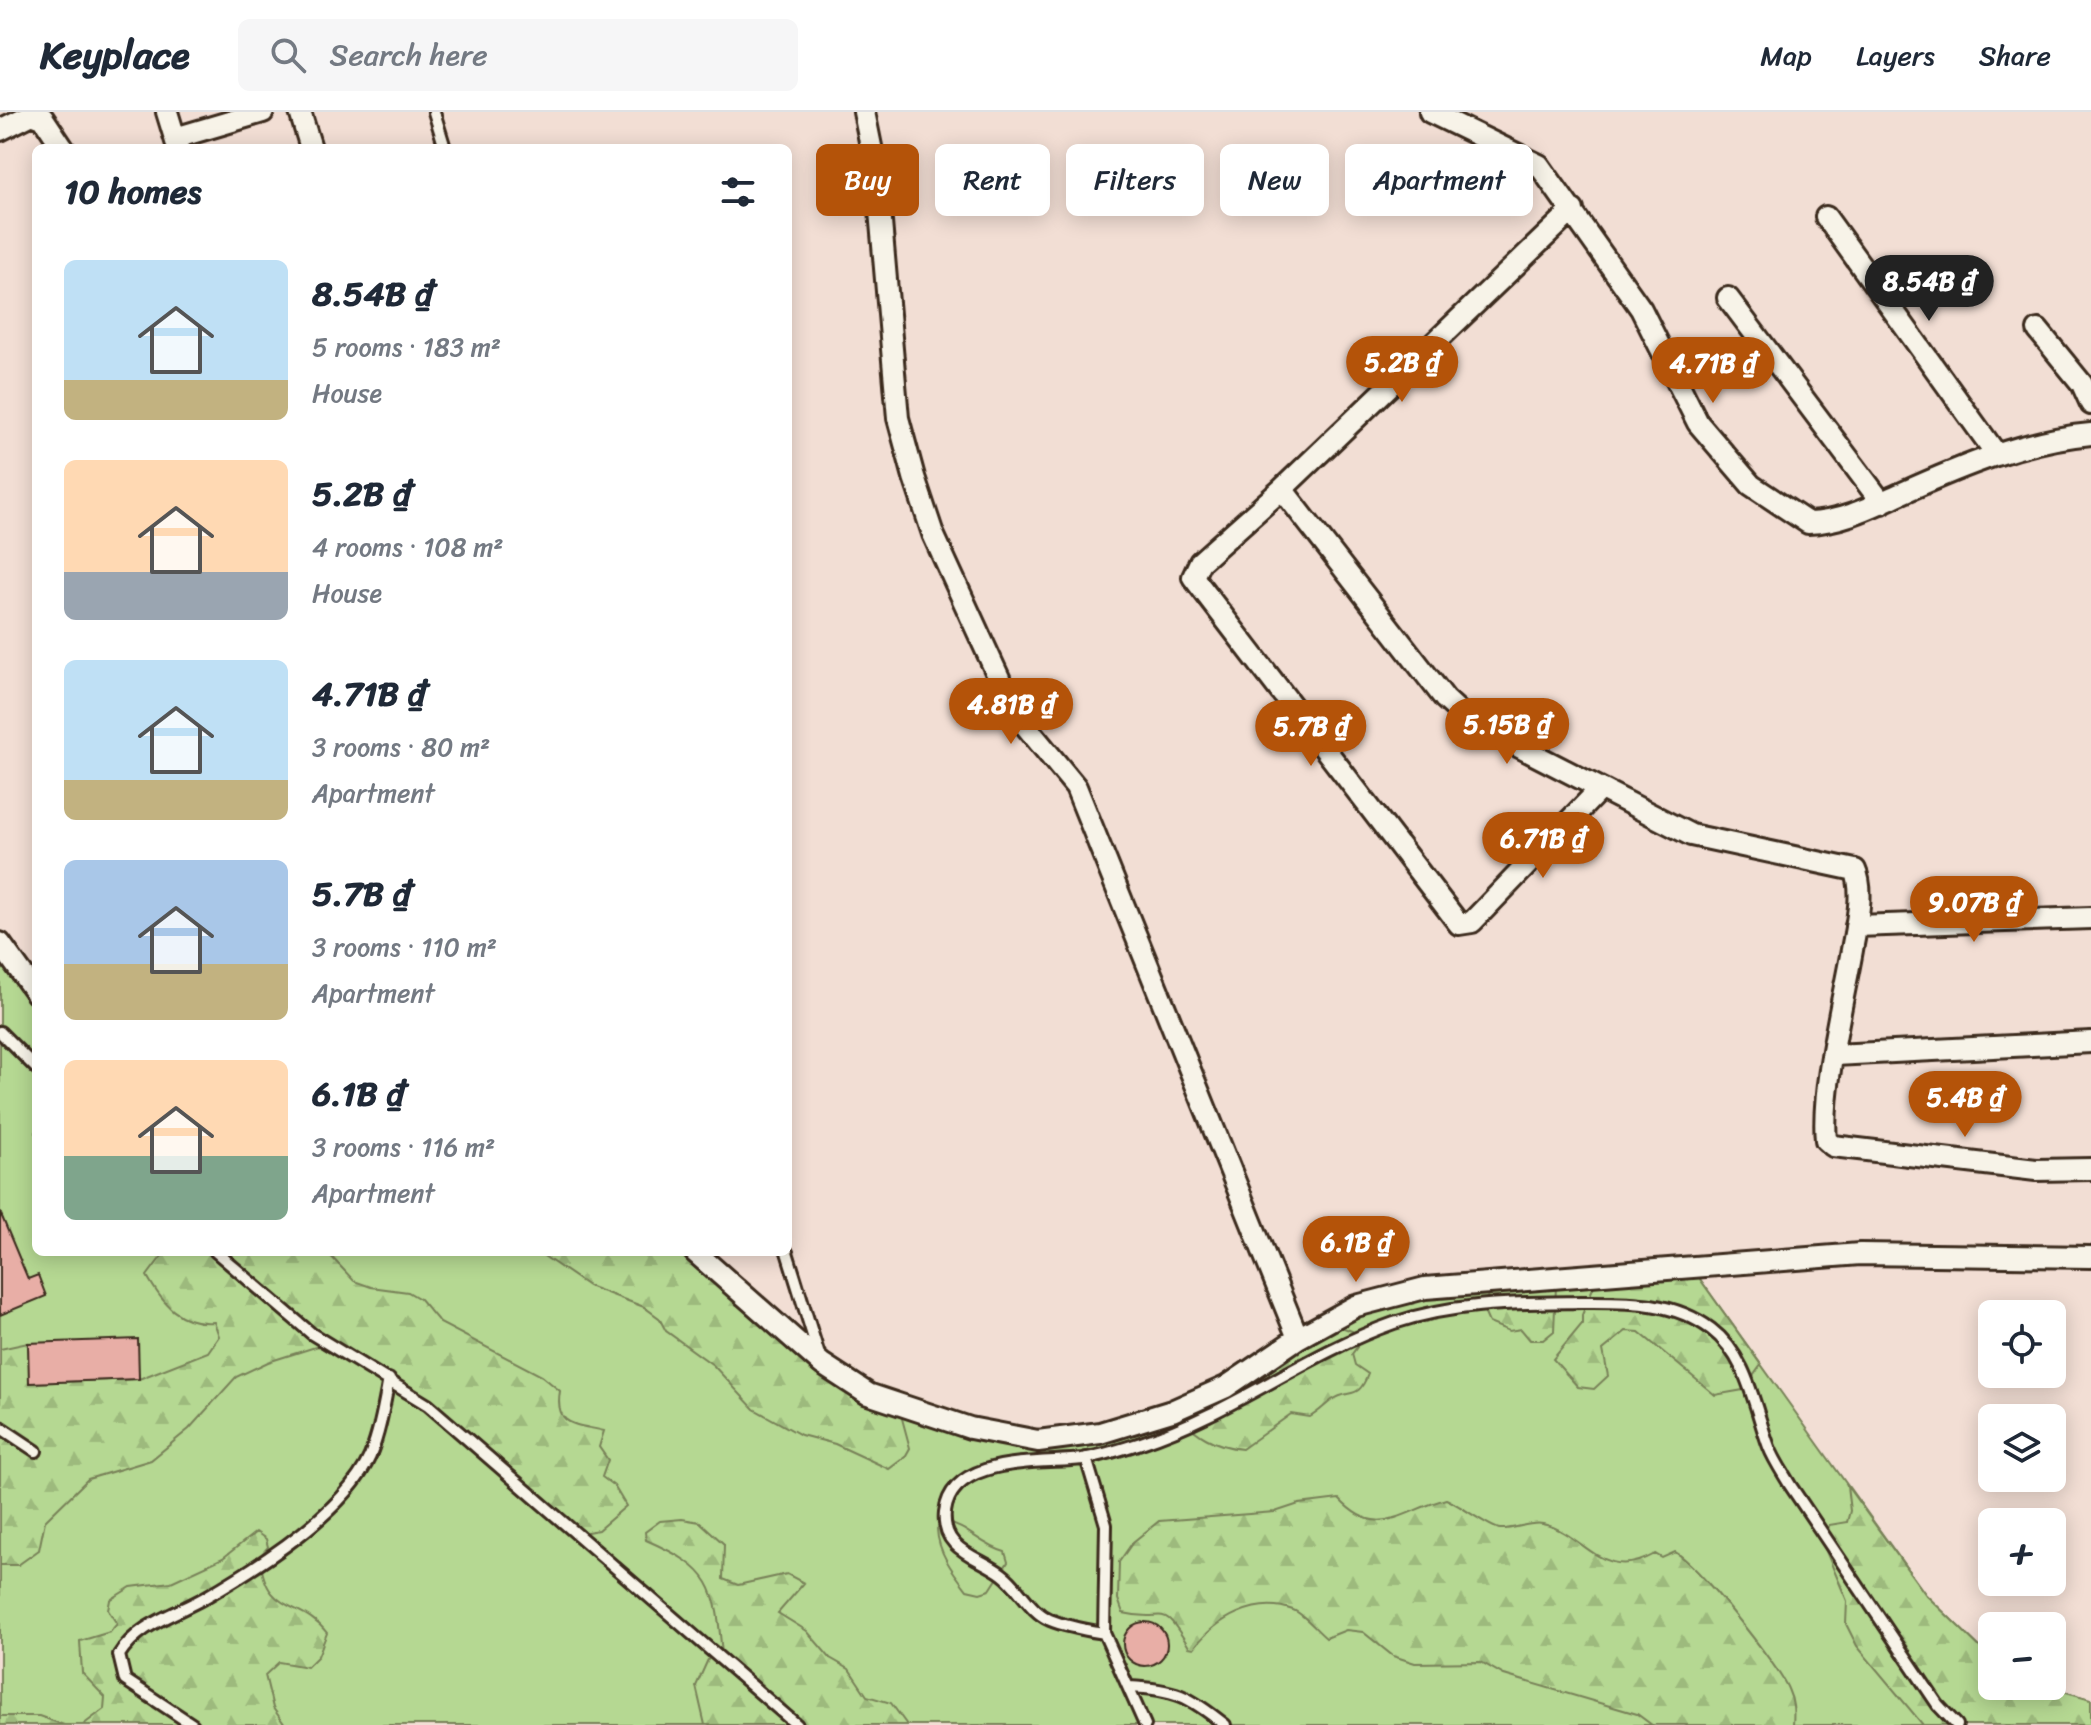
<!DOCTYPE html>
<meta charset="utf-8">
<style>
:root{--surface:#fff;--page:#f6f6f7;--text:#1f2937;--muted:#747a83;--line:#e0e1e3;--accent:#b45309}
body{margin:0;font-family:Sriracha,sans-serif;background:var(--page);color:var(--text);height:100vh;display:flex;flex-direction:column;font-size:30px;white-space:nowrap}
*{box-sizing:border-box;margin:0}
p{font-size:26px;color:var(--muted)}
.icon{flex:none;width:44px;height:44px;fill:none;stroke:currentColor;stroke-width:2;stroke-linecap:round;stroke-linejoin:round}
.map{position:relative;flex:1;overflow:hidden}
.side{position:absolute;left:32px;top:32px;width:760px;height:1112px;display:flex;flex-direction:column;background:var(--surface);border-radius:12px;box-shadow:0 4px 20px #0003}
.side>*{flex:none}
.banner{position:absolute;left:816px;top:32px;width:760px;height:72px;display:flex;gap:16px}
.buttons{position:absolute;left:1978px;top:1188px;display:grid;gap:16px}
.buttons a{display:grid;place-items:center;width:88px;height:88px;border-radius:12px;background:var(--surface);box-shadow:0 4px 20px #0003;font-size:40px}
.price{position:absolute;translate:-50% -68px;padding:0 18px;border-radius:28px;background:var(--accent);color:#fff;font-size:26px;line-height:52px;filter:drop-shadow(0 2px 4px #0008)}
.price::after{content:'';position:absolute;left:50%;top:48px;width:24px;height:18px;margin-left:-12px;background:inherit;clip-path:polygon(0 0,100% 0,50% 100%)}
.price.current{background:#222;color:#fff}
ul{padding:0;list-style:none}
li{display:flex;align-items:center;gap:24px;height:200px;padding:0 32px}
li span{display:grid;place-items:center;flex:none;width:224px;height:160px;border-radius:12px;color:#555}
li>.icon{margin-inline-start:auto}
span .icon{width:96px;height:96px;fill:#fffc;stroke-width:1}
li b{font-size:34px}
h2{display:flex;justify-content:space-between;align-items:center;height:96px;padding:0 32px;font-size:34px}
.chip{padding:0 28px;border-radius:12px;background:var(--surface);box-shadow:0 4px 20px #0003;font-size:28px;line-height:72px}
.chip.current{background:var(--accent);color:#fff}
header{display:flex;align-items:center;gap:48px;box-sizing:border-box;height:112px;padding:0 40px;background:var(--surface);border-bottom:2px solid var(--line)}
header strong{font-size:38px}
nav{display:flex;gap:44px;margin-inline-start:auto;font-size:28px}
.search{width:560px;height:72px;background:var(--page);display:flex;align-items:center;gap:20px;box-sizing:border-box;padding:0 28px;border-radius:12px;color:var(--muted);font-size:30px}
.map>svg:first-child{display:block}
.grass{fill:#b5d892;stroke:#788158;stroke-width:2}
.forest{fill:url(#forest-firs);stroke:#788158;stroke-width:2}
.building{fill:#e8aea6;stroke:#3b2a1e;stroke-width:2}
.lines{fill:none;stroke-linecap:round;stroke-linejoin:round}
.lane-casing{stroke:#3b2a1e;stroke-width:16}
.street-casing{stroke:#3b2a1e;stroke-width:26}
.lane{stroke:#f7f3e8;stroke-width:10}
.street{stroke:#f7f3e8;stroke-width:20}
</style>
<header>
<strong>Keyplace</strong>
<div class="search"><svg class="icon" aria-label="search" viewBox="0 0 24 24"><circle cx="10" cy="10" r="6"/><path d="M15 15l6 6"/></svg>Search here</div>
<nav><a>Map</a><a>Layers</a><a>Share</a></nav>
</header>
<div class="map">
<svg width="2091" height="1613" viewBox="0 0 2091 1613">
<defs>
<pattern id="forest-firs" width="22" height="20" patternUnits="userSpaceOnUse" patternTransform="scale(2)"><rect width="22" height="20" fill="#b5d892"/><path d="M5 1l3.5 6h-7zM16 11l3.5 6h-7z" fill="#9dba7d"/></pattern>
</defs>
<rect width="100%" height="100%" fill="#f2ded4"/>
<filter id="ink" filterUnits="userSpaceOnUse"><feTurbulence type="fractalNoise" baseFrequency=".0125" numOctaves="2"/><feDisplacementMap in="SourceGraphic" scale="16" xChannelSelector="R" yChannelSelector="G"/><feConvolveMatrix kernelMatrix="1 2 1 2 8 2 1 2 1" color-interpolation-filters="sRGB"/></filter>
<g filter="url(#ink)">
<path class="grass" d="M0 842 36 891V1140H681L818 1258 969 1323 1102 1328 1359 1201 1426 1183 1697 1163 1926 1483 1992 1547V1574H2045L2091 1587V1613H0Z"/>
<path class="forest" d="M165 1140H210L282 1204 322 1233 268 1250 236 1265 189 1317 151 1348 88 1367 45 1409 39 1438 18 1453H0V1237L28 1231 30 1271 139 1267 208 1240 219 1224 214 1210C179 1213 163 1192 147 1164Z
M222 1140H327L354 1169 371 1175 408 1180 420 1187 440 1211 542 1264 560 1279C554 1315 576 1312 604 1319L599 1335 608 1348 602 1365 614 1374 626 1394 598 1418 582 1421 431 1290 314 1218Z
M538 1140H681L900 1299 910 1336 905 1345 889 1357 835 1332 801 1323 754 1297 713 1253 666 1219 659 1206 644 1195 588 1174Z
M1697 1163 1761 1253 1743 1278 1715 1283 1639 1220 1626 1219 1603 1238 1608 1264 1594 1277 1578 1275 1553 1247 1582 1212V1203L1595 1171Z
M1556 1174 1554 1219 1543 1228H1530L1521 1217 1509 1219 1489 1211 1485 1202 1488 1179Z
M1336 1213 1352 1219 1357 1235 1352 1242 1355 1253 1368 1262C1358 1289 1350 1276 1332 1288 1324 1294 1319 1300 1310 1305L1291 1302 1242 1337C1213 1334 1198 1323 1177 1304Z
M1847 1374 1926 1483 1992 1547V1574H2045L2091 1587V1613H1923L1857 1534 1846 1512 1847 1489 1825 1437 1829 1413 1847 1410 1850 1399Z
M1339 1387C1378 1429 1401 1399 1446 1387 1460 1393 1490 1416 1500 1417 1514 1418 1530 1409 1543 1412 1586 1422 1601 1472 1655 1442L1662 1446 1675 1440C1697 1452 1778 1553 1788 1577 1794 1590 1794 1599 1793 1613H1652L1637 1602 1504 1563 1481 1550 1415 1551 1393 1544 1363 1520 1346 1518 1326 1526C1317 1519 1303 1501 1293 1498 1256 1484 1216 1507 1194 1536L1189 1535C1159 1486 1169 1512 1123 1501L1118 1487 1119 1450 1133 1430 1159 1409 1275 1400 1299 1392Z
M682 1407 700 1410 724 1432 723 1467 738 1473 787 1462 804 1471 778 1501 807 1519 830 1546 849 1557 867 1584 891 1591 907 1613H803L722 1543C716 1474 713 1457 646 1428L645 1420 660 1409Z
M944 1410C968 1414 980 1433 1005 1440L1008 1450 990 1478 980 1481 967 1478C953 1460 938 1441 937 1417Z
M256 1420 266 1427 268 1435 260 1444C265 1504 300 1486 327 1521L318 1544 307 1555 279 1550 265 1563 273 1596 285 1613H83L104 1597 105 1585 82 1561 80 1529 110 1520 117 1512 108 1498 110 1488 131 1475 171 1470 223 1446Z
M710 1543 790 1613H705L696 1574Z
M0 1604H39L64 1613H0Z"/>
<path class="building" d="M0 1100 28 1167 38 1163 46 1184 0 1203Z
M138 1227 139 1267 29 1271 28 1231Z
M1123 1532a22 22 0 1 1 44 0a22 22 0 1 1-44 0Z"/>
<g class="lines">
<g class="lane-casing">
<path id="lane" d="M434 0 445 36
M0 920 36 956
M216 1140 312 1222 428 1293 797 1613
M787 1140 819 1243
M0 1315 36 1339
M1086 1346 1106 1413 1104 1521 1145 1613
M1104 1521C1086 1518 1067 1515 1050 1508 1029 1499 1020 1475 1002 1462 978 1444 941 1439 945 1400 952 1343 1041 1352 1082 1347 1101 1344 1122 1337 1141 1331 1231 1302 1305 1242 1394 1211 1455 1190 1519 1191 1582 1190 1626 1190 1672 1188 1711 1217 1748 1245 1754 1295 1769 1335 1774 1348 1783 1361 1790 1373L1938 1593 1957 1613
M1129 1575C1175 1577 1189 1584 1225 1613
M193 1613 125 1568 119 1543C138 1512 174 1503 204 1486 256 1456 345 1401 370 1344 380 1319 384 1293 389 1267"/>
</g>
<g class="street-casing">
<path id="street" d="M167 0 178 36
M300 0 311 36
M864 0 877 64 898 306 914 365 933 422 1015 601 1076 675 1298 1226
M1430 0 1539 53 1641 197 1698 311 1751 373 1808 411C1842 410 1871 395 1902 381 1962 354 2025 328 2091 322
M0 18 32 2 43 6 63 36
M175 26 263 0
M1573 98 1282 377 1200 450 1193 465 1459 812 1472 810 1599 678
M1826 105 1997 343
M1728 186 1882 391
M2038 218 2082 272 2091 292
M1282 377 1445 587 1469 609 1691 723 1855 758C1865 780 1856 814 1852 838 1843 889 1821 979 1826 1028L1833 1034 2036 1058 2091 1057
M1856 814 2091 806
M0 831 36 881
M1834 943 2091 930
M695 1140 822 1252 868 1282 970 1316 1038 1329 1100 1321 1172 1299 1226 1275 1298 1226 1356 1194 1425 1176 1860 1142 2091 1145"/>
</g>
<use href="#lane" class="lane"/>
<use href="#street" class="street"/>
</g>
</g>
</svg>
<div class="buttons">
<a><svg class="icon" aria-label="locate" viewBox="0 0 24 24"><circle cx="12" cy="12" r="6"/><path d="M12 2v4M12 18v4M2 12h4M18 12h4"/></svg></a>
<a><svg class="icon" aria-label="layers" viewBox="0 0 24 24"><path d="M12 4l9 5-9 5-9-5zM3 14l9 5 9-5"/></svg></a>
<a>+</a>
<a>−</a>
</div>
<b class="price current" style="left:1929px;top:211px">8.54B ₫</b>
<b class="price" style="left:1402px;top:292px">5.2B ₫</b>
<b class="price" style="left:1713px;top:293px">4.71B ₫</b>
<b class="price" style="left:1011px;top:634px">4.81B ₫</b>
<b class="price" style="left:1507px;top:654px">5.15B ₫</b>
<b class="price" style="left:1311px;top:656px">5.7B ₫</b>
<b class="price" style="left:1543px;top:768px">6.71B ₫</b>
<b class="price" style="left:1974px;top:832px">9.07B ₫</b>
<b class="price" style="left:1965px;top:1027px">5.4B ₫</b>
<b class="price" style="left:1356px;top:1172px">6.1B ₫</b>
<div class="banner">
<a class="chip current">Buy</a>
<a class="chip">Rent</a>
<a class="chip">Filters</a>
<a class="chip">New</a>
<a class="chip">Apartment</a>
</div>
<section class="side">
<h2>10 homes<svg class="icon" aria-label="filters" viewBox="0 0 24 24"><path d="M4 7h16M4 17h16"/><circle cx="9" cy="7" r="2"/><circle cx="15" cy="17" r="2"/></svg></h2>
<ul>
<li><span style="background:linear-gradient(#bfe0f5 75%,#c2b280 0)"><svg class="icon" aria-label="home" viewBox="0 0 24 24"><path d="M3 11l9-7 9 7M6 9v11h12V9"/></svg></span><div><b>8.54B ₫</b><p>5 rooms · 183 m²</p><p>House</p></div></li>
<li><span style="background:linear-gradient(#ffd9b3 70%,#9aa5b1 0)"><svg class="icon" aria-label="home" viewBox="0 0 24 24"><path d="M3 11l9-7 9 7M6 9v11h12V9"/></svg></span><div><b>5.2B ₫</b><p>4 rooms · 108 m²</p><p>House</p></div></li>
<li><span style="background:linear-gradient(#bfe0f5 75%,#c2b280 0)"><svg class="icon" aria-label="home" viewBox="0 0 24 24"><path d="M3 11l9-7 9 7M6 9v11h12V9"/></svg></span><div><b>4.71B ₫</b><p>3 rooms · 80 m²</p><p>Apartment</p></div></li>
<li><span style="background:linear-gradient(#a9c7e8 65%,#c2b280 0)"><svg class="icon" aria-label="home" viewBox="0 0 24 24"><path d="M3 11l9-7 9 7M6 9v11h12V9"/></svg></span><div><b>5.7B ₫</b><p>3 rooms · 110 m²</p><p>Apartment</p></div></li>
<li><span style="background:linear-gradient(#ffd9b3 60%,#7fa58c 0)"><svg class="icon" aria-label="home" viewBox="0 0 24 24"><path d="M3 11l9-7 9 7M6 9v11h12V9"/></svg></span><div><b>6.1B ₫</b><p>3 rooms · 116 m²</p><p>Apartment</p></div></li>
</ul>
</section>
</div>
